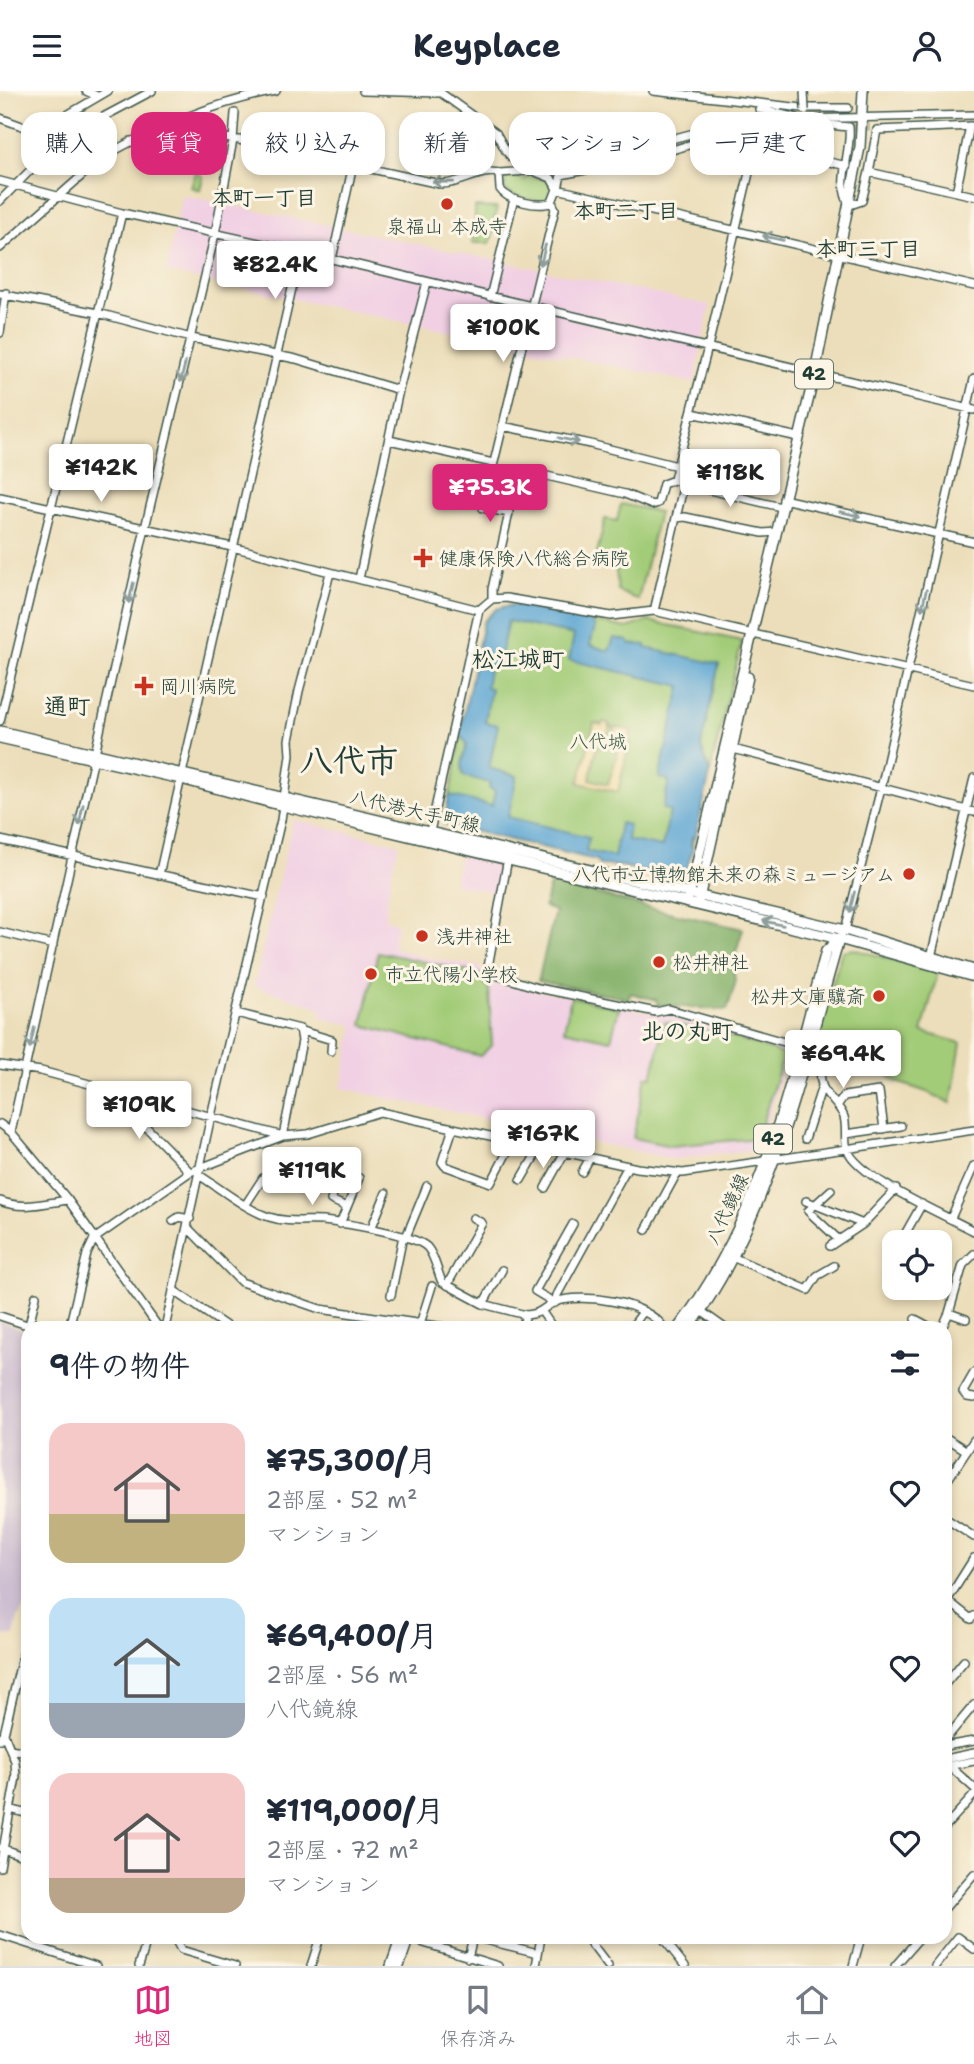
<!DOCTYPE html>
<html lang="ja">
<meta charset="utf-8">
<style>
:root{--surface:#fff;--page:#f6f6f7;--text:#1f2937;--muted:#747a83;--line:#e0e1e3;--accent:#db2777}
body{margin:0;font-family:"Shantell Sans","Klee One",sans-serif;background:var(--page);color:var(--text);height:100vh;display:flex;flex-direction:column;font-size:26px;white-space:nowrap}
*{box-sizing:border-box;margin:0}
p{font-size:23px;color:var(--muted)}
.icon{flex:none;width:38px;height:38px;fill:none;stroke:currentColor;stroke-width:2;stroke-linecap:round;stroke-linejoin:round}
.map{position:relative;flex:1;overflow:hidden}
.details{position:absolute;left:21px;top:1230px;width:931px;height:623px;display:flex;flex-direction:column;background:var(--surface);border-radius:21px;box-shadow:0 4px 10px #0003}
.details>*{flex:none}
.banner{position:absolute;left:21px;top:21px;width:933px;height:63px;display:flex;gap:14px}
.tools{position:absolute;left:882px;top:1139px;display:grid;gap:14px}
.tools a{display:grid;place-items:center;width:70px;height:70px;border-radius:14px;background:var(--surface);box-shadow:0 4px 10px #0003;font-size:35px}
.price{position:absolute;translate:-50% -60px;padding:0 16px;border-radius:7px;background:#fff;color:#222;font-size:23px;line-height:46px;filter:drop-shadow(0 2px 4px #0008)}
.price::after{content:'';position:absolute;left:50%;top:42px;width:21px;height:16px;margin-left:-10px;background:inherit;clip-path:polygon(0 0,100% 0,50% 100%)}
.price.on{background:var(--accent);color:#fff}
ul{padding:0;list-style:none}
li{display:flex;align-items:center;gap:21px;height:175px;padding:0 28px}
li span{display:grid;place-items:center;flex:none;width:196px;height:140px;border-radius:21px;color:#555}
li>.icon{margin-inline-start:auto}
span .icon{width:84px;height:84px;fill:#fffc;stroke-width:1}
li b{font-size:30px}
h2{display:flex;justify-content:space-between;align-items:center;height:84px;padding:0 28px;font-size:30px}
.chip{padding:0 24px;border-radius:21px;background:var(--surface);box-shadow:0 4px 10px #0003;font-size:24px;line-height:63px}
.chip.on{background:var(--accent);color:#fff}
header{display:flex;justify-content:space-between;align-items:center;height:91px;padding:0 28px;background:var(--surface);font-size:32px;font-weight:700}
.tabs{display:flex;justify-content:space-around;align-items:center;height:98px;border-top:2px solid var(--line);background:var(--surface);font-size:19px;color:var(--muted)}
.tabs a{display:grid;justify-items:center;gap:4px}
.tabs .on{color:var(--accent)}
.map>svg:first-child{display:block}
.built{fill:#f1d0e4}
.industrial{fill:#cebed1}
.green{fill:#a3cc78;stroke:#618456;stroke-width:2}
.forest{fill:#82b068;stroke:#50764e;stroke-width:2}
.sand{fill:#eeda9e;stroke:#868c69;stroke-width:2;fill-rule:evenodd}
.water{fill:#5ba6d3;stroke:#3d7284;stroke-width:2;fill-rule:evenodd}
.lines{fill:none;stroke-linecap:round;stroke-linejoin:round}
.minor-tunnel{stroke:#c3be9f;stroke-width:7;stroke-dasharray:7 3.5;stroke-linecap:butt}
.minor-casing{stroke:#3e5548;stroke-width:10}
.major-casing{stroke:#3e5548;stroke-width:12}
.minor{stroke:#fff;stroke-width:7}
.major{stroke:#fff;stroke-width:9}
.minor-bridge-casing{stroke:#3e5548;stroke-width:10;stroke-linecap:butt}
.minor-bridge{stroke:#fff;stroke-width:7}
.oneway{stroke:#8f9e9a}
.poi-dot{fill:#c8321e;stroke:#fcf5e5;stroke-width:2.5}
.labels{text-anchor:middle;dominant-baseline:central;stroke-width:6;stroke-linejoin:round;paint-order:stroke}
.shield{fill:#fcf5e5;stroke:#617469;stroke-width:2}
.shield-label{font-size:18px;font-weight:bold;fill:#1f3d34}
.poi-label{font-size:19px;fill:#1f3d34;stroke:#fcf5e5;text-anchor:start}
.park-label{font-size:19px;fill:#395a42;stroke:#fcf5e5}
.street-label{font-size:19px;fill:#1f3d34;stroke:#fcf5e5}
.neighbourhood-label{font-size:21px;font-weight:bold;fill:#1f3d34;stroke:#fcf5e5}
.quarter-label{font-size:23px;font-weight:bold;fill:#1f3d34;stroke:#fcf5e5}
.town-label{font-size:33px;font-weight:bold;fill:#1f3d34;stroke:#fcf5e5}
</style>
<header><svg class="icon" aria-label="menu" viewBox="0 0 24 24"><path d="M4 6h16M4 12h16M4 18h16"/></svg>Keyplace<svg class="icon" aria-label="person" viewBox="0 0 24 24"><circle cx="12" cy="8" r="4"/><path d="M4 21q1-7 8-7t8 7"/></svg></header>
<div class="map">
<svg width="974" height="1875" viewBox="0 0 974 1875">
<rect width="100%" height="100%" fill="#fcf5e5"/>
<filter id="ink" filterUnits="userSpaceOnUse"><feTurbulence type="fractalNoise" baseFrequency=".0143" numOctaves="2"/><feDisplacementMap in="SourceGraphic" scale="14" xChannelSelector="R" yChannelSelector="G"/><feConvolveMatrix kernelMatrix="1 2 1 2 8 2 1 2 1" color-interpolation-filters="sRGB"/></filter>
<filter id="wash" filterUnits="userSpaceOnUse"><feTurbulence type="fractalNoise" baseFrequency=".00686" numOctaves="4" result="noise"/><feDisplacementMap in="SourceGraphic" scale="28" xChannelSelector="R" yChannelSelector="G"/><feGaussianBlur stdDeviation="1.57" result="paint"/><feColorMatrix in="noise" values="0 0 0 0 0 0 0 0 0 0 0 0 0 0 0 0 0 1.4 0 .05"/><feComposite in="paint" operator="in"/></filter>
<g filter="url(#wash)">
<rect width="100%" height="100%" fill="#ecdeba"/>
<path class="built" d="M182 104 710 214 694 292 166 181Z
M293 729 399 753 391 784 385 828 393 830 397 835 393 856 421 866 479 875 492 891 664 924 668 920 740 941 788 960 759 1058 673 1068 341 997 354 934 321 927V917L254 895Z
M460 765 503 775 497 802 454 793Z"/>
<path class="industrial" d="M0 1230 28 1241V1509L18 1527 14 1545 0 1544Z"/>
<path class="green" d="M184 47H198L196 67 201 73 200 84 203 86 200 99 191 96 196 81 192 79 193 70H175V52Z
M507 83 525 89 526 85 548 88 554 98 552 108C540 113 513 107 504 98Z
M475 116 497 117 494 131 498 132 497 141H494L490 152H472L473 146 479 147 480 136 475 135Z
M621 413 659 421 638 509 618 500 616 479 595 471 605 428 617 430Z
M515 514 627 537 649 530 742 550 684 787 680 789 444 733 483 531C492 520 500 514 515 514Z
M853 858 938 881 922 941 961 952 951 1012 927 1001 897 991 864 968 857 976 841 959 829 975 815 955 842 860Z
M378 861 479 883 489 899 492 954 480 965 362 934Z
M571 906 619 917 611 949 564 939Z
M665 931C706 938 744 948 784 964L757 1047 671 1055 633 1047 646 985 652 986Z"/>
<path class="forest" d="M551 791 650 817 743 838 733 870 735 893 727 919 657 914V909L630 902 629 908 538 890 555 820 544 816Z"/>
<path class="sand" d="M603 631 609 632V635L632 639 618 701 579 692 594 632 602 634ZM610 636 615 637 612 655 618 661 608 693 590 688 597 655 606 654Z"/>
<path class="water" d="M515 514 591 530 595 536 590 554 609 560 614 547 628 550 630 553 646 554V557L719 573 701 655 710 683 695 747 692 746 691 755 693 756 684 788 680 789 622 775 599 774 597 769 444 733 449 704 492 715 495 700 489 697 490 692 464 685C459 675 465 663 467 653L460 643 483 532 496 518ZM508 530 574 544 569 569 681 595 659 687 669 689 663 718 670 720 662 756 627 749 629 734 620 732 614 766 586 760 589 746 508 726 517 685 489 677 498 634 485 631 491 597 486 596 490 574H498Z"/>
</g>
<g filter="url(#ink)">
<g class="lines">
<path class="minor-tunnel" d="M853 36H870"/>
<g class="minor-casing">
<path id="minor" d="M86 0 97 5
M363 0 441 2 496 42 506 60 519 74 551 87 557 98
M653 0 802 17H848
M759 18 797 27
M0 27 60 49
M824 27 828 34 849 36C852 62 835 92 850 114L862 110 869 81 974 105
M722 35 747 30 794 28
M38 41 108 0
M131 50 196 43 239 49 440 93C461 94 478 78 499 82L500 98C508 110 539 117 552 111
M755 54 847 75
M869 81 877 39 974 35
M499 82 556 78 702 40 730 38 763 44
M0 90 122 122 332 168 974 319
M558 98 561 84 649 66 725 43
M956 101 970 35
M0 110 60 49 152 0
M0 157 103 66C155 36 217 11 276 0
M332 168 353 74
M0 203 98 222 191 247 296 268 399 299
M490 206 514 108
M0 242 6 202
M692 322 798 346
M502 335 590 353 677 375
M389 349 493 372
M521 379 625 403 652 414 658 412 663 393 674 389
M684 393 781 416
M0 406 232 456 479 519
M783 408 974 451
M676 427 685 426 763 442 776 441
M359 488 399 299 427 191
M492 508V498L509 422 483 417 555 118 552 111 557 98 974 195
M654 520 684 393 674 389 675 384 708 256 757 48 800 28 974 24
M0 630 122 122
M733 658 974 721
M429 745 479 519 492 508 506 507 611 525 654 520 974 594
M0 749 264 806
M508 767 488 876 490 882 538 897 656 921 669 918 812 959C827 979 817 977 822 994 826 1006 840 1014 844 1026 847 1036 844 1048 847 1058 859 1088 945 1124 974 1140
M159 784 300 162
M845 839 881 697 974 288
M0 841 53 854
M930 870 974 687
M302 940 332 949 331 960
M0 974 41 980 283 1045 308 1043 380 1021 637 1077 683 1082 974 1039
M110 999 190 1081
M837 1015 844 1005 879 1000 884 1038
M0 1033 11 1041 68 1109 159 1237
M453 1037 442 1071 445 1075 491 1092 513 1050
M11 1041 145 437 215 143 233 49 235 22
M846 1043 901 1035
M805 1048 822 995
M332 1074 359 1087 340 1133
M343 1079 331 1109 347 1116
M582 1081 590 1067
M199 1084C221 1098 245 1118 269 1126 287 1132 304 1129 323 1130 344 1132 413 1143 427 1156 435 1165 437 1180 442 1191L483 1213 526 1224
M521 1089 540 1056
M545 1097 565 1061
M831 1099 808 1120 839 1149
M0 1110C22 1119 45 1112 68 1109
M806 1110 863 1133
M246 1113 263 1087 272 1081 282 1083 297 1092
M951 1127 974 1075
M173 1130 179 1126 190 1128
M188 1137 241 1191 320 1218 451 1237
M371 1138 386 1102
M646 1139 677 1082
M406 1146 427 1095
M900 1152 922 1113
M830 1155 863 1133 896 1098
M732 1166 808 1199 817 1185 834 1175
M447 1194 482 1132 473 1127
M173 1199 229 1237
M391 1204 403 1145
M555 1212 557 1204 628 1075
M555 1212 535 1200 573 1133
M483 1213 502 1179
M701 1220 725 1237
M542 1221 553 1237
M949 1222 966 1228
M0 1225 36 1237
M915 1228 932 1237
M420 1233 432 1195
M29 1234 36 1205
M69 1237 87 1163 94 1148 190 1081 283 1045 302 950 300 938 236 922
M165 1237 211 1025 281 729 290 664 289 649 299 600 330 482
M522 1237 526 1224C542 1223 543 1216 555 1211 583 1201 648 1211 664 1237
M631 1237 643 1221
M942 1237 949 1222 963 1174 974 1163
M945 1245H946
M974 1282 963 1301 967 1306 974 1307
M945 1346 967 1360
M945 1393 974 1349
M945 1427 974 1446
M947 1509 971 1528 974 1525
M945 1513 974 1467
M945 1593 964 1570
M945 1645 949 1644 974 1614
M0 1648 4 1643 28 1541
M945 1655 974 1650
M10 1658 28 1661
M945 1668 974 1662
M945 1671 974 1697
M947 1675 974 1670
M10 1718 28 1723
M945 1736 974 1704
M1 1757 28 1767
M0 1776 16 1686 15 1670 4 1643
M945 1817 974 1783
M0 1844 96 1875
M174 1846 181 1859 235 1875
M473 1846 538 1862
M586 1846 608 1875
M662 1846 685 1875
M408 1847 498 1875
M468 1867 473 1846
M139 1875 148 1846
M311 1875 320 1846
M536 1875 541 1846
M853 1875 861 1846
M895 1875 920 1846
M935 1875 958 1846 974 1858"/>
</g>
<g class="major-casing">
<path id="major" d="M0 640 845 839 974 879
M0 647 181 688 283 715 839 848 974 886
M689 805 815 281 860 56 863 0
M699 808 748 586
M678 1237C762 1128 791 990 826 860L841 846
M689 1237C772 1124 800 981 839 849
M391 1875 401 1846
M399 1875 409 1846"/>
</g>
<use href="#minor" class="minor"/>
<use href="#major" class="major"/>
<g class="minor-bridge-casing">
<path id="minor-bridge" d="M804 0 805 19"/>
</g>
<use href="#minor-bridge" class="minor-bridge"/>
</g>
<defs><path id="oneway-shaft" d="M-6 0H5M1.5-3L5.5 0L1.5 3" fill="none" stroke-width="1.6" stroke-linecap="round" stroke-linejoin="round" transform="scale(1.75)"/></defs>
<g class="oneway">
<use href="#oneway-shaft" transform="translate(443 91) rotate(-179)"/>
<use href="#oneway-shaft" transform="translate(773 147) rotate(-167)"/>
<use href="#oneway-shaft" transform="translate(543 164) rotate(104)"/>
<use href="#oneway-shaft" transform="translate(183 281) rotate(104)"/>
<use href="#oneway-shaft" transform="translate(569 349) rotate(12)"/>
<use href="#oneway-shaft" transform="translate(850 423) rotate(13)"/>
<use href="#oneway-shaft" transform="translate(131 502) rotate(103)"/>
<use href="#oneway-shaft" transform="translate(924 509) rotate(103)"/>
<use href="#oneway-shaft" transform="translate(81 724) rotate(102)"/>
<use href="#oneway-shaft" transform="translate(852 811) rotate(104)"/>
<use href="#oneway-shaft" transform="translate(773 832) rotate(-167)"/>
<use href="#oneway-shaft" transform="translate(32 947) rotate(103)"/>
</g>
</g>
<g class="poi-dot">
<circle cx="447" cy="113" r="7"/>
<path d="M419.5 456.5h7v7h7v7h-7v7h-7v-7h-7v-7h7z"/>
<path d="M140.5 584.5h7v7h7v7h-7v7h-7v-7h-7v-7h7z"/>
<circle cx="909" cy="783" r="7"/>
<circle cx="422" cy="845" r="7"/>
<circle cx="659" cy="871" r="7"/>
<circle cx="371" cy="883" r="7"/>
<circle cx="879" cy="905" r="7"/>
</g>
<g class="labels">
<g class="shield">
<rect x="795" y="268.5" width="38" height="29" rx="5"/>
<rect x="754" y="1033.5" width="38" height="29" rx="5"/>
</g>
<g class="shield-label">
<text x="814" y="283">42</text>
<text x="773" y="1048">42</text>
</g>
<g class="poi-label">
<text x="447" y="135" text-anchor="middle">泉福山 本成寺</text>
<text x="439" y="467">健康保険八代総合病院</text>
<text x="160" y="595">岡川病院</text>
<text x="895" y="783" text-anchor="end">八代市立博物館未来の森ミュージアム</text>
<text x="436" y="845">浅井神社</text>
<text x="673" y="871">松井神社</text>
<text x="385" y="883">市立代陽小学校</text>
<text x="865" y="905" text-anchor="end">松井文庫驥斎</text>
</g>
<g class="park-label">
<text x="598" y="650">八代城</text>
</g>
<g class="street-label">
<text transform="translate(415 720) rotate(13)">八代港大手町線</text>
<text transform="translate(727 1118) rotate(-65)">八代鏡線</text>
</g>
<g class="neighbourhood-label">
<text x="264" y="107">本町一丁目</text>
<text x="626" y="120">本町二丁目</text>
<text x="868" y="158">本町三丁目</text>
</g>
<g class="quarter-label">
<text x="518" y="568">松江城町</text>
<text x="67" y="615">通町</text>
<text x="687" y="940">北の丸町</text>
</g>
<g class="town-label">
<text x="349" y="669">八代市</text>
</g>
</g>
</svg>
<div class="tools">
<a><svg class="icon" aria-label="locate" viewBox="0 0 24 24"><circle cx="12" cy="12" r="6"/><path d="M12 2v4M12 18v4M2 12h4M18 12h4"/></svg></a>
</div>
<b class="price" style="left:275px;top:210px">¥82.4K</b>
<b class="price" style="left:503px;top:273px">¥100K</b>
<b class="price" style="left:101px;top:413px">¥142K</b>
<b class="price" style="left:730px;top:418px">¥118K</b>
<b class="price on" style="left:490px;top:433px">¥75.3K</b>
<b class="price" style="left:843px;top:999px">¥69.4K</b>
<b class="price" style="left:139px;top:1050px">¥109K</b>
<b class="price" style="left:543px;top:1079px">¥167K</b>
<b class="price" style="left:312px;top:1116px">¥119K</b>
<div class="banner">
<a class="chip">購入</a>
<a class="chip on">賃貸</a>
<a class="chip">絞り込み</a>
<a class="chip">新着</a>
<a class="chip">マンション</a>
<a class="chip">一戸建て</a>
</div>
<section class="details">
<h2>9件の物件<svg class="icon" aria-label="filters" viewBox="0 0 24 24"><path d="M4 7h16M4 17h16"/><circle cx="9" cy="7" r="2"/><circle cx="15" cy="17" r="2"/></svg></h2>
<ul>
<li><span style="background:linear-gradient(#f6c9c9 65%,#c2b280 0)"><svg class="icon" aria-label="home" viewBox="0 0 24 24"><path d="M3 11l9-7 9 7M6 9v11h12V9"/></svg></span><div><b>¥75,300/月</b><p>2部屋 · 52 m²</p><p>マンション</p></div><svg class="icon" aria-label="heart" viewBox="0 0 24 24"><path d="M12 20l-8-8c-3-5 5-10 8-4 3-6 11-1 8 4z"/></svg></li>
<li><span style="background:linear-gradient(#bfe0f5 75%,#9aa5b1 0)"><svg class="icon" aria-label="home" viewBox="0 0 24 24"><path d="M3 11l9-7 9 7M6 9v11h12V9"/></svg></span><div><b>¥69,400/月</b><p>2部屋 · 56 m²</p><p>八代鏡線</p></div><svg class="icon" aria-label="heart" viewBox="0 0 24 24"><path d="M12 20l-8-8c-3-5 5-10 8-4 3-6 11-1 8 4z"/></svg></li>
<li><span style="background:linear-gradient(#f6c9c9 75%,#b9a48a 0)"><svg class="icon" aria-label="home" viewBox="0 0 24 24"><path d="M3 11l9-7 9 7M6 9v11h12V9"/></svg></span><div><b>¥119,000/月</b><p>2部屋 · 72 m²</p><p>マンション</p></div><svg class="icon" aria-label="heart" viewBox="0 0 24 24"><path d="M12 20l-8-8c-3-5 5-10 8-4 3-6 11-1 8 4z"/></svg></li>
</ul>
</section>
</div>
<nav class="tabs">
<a class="on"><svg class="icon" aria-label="map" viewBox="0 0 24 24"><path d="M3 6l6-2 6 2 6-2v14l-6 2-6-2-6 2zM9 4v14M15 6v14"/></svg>地図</a>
<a><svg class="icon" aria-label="saved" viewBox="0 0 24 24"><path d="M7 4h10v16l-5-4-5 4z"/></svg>保存済み</a>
<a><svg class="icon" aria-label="home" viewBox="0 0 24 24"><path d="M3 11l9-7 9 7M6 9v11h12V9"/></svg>ホーム</a>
</nav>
